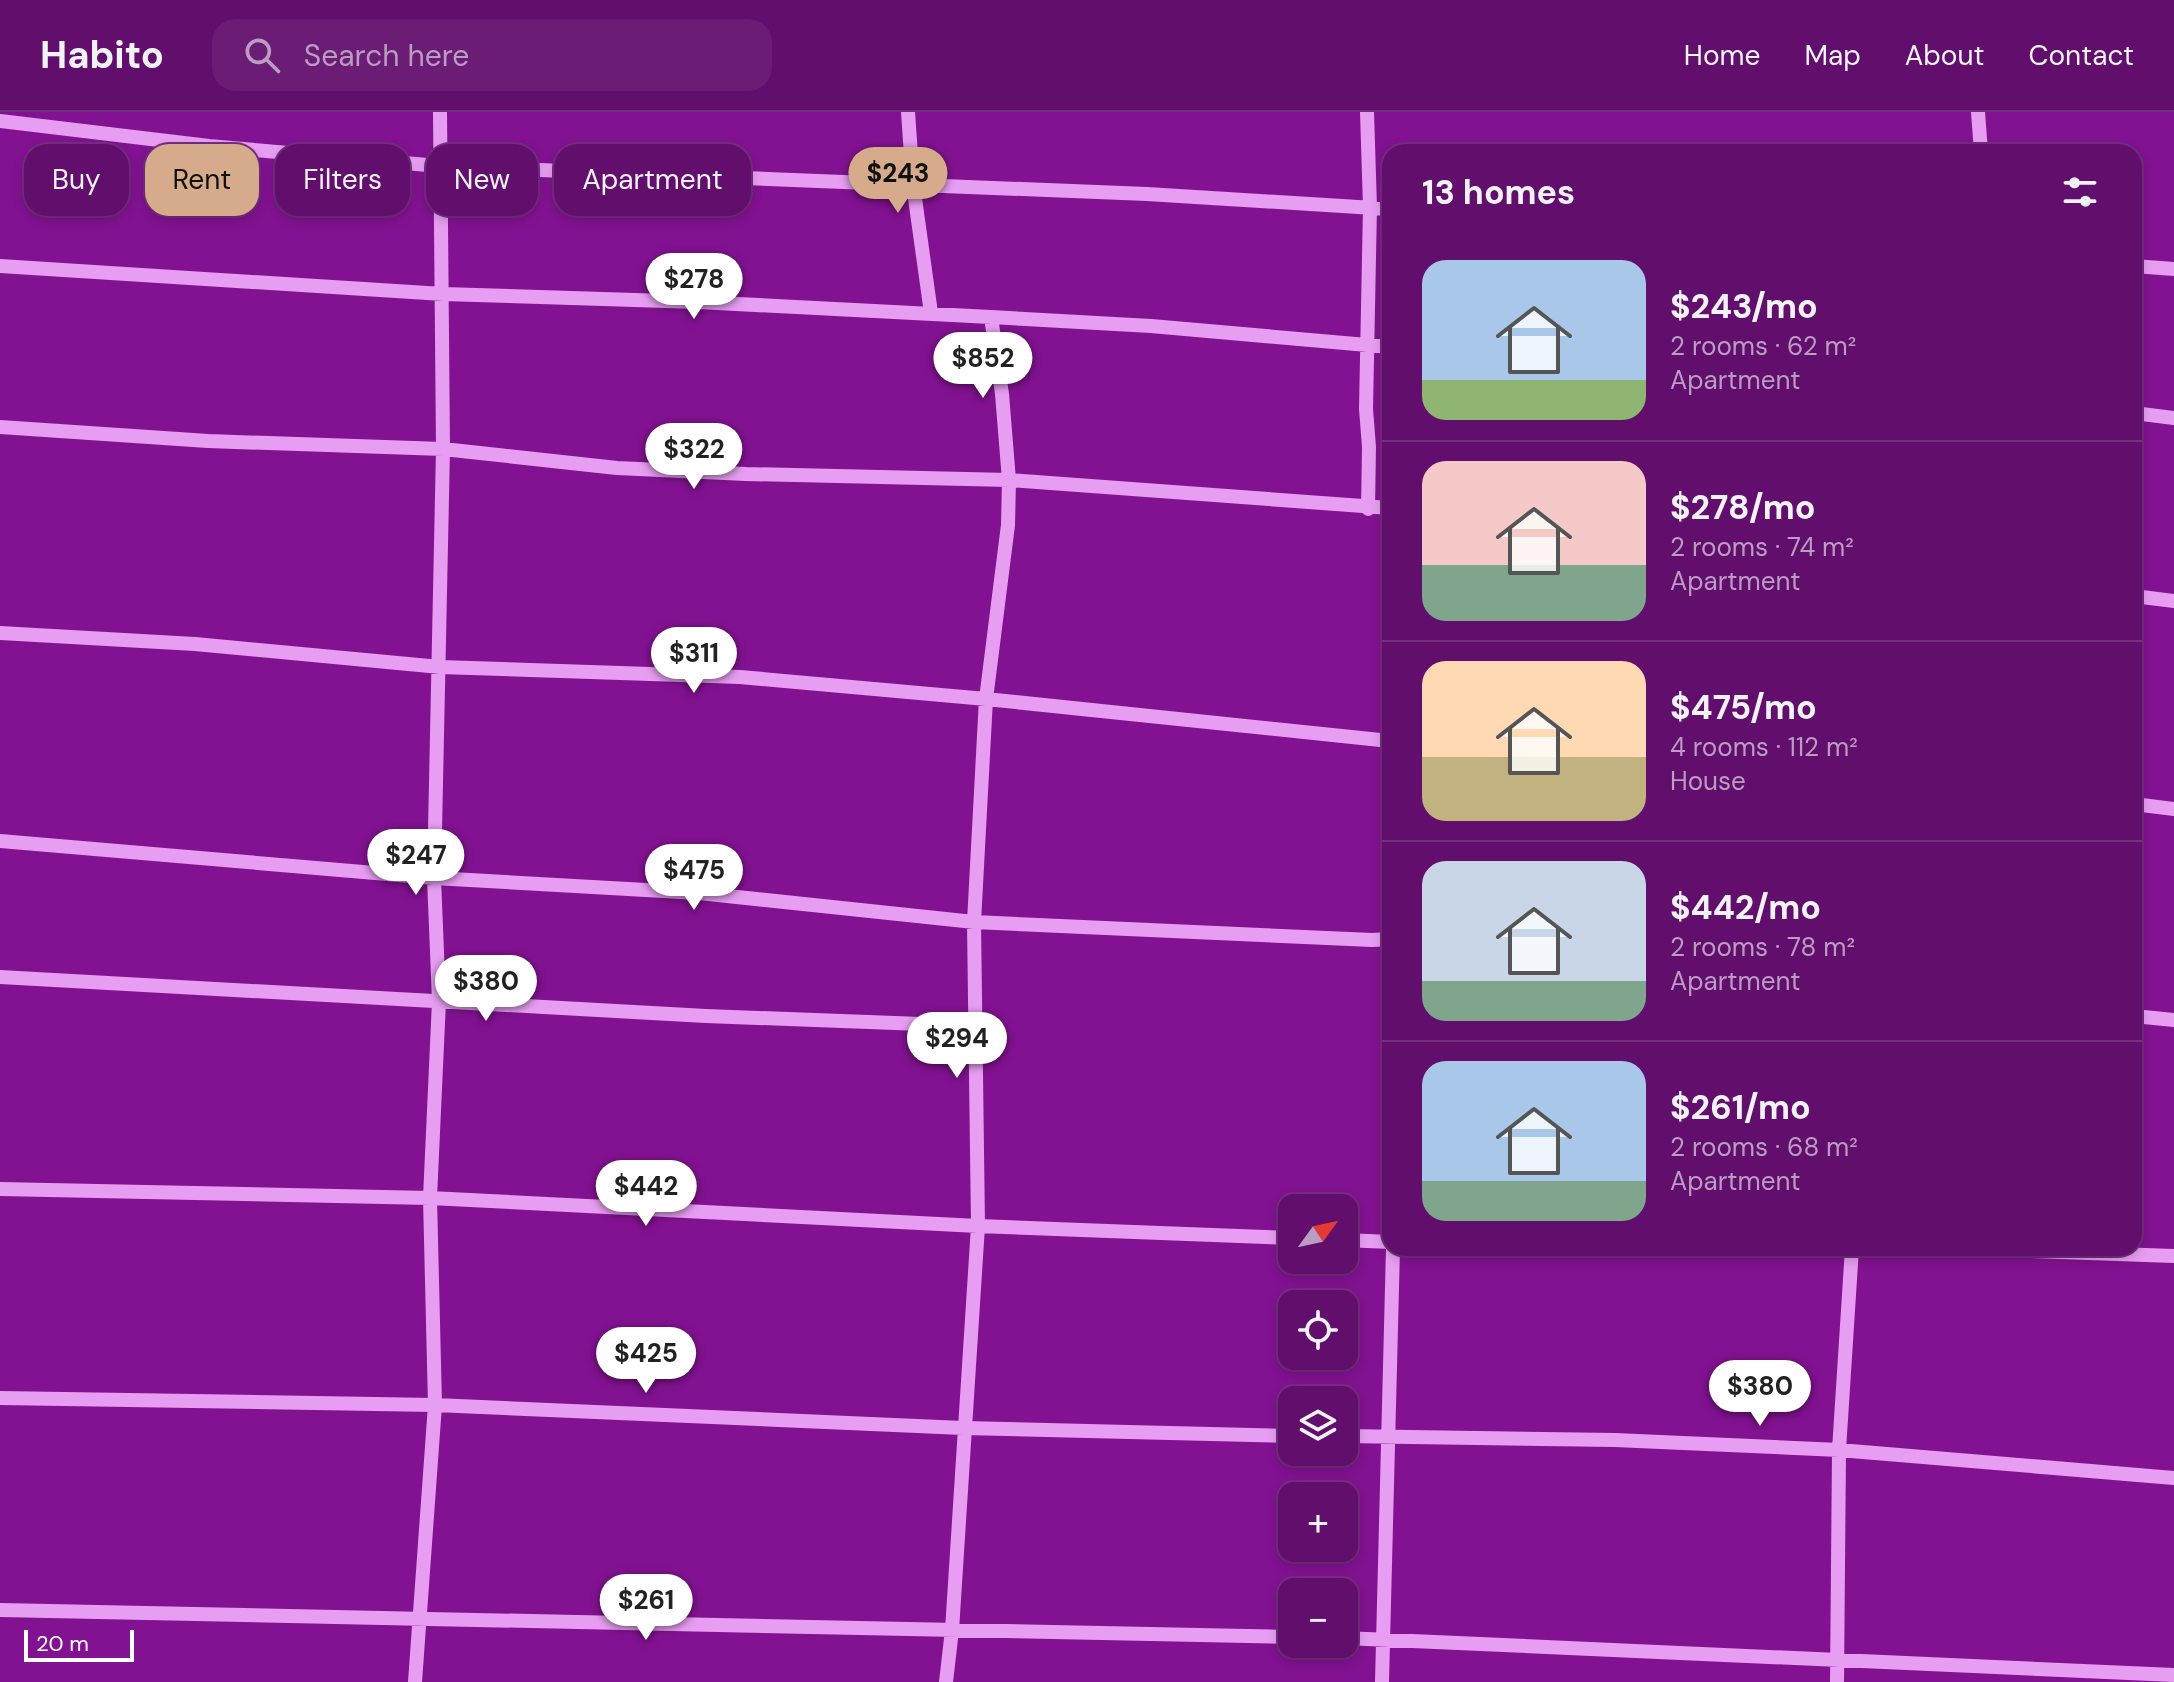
<!DOCTYPE html>
<meta charset="utf-8">
<style>
:root{--surface:#620e6d;--page:#6b1c75;--text:#f1f3f6;--muted:#bb9cc2;--line:#762e80;--accent:#d6ab8b}
body{margin:0;font-family:"DM Sans",sans-serif;background:var(--page);color:var(--text);height:100vh;display:flex;flex-direction:column;font-size:30px;white-space:nowrap}
*{box-sizing:border-box;margin:0}
p{font-size:26px;color:var(--muted)}
.icon{flex:none;width:44px;height:44px;fill:none;stroke:currentColor;stroke-width:2;stroke-linecap:round;stroke-linejoin:round}
.map{position:relative;flex:1;overflow:hidden}
.details{position:absolute;left:1382px;top:32px;width:760px;height:1112px;display:flex;flex-direction:column;background:var(--surface);border-radius:24px;box-shadow:0 4px 12px #0003,0 0 0 2px var(--line)}
.details>*{flex:none}
.top-card{position:absolute;left:24px;top:32px;width:760px;height:72px;display:flex;gap:16px}
.needle{width:52px;rotate:57deg}
.buttons{position:absolute;left:1278px;top:1082px;display:grid;gap:16px}
.buttons a{display:grid;place-items:center;width:80px;height:80px;border-radius:16px;background:var(--surface);box-shadow:0 4px 12px #0003,0 0 0 2px var(--line);font-size:40px}
.scale{position:absolute;left:24px;bottom:20px;width:110px;box-sizing:border-box;padding-left:8px;border:4px solid #fff;border-top:0;font-size:22px;line-height:28px;white-space:nowrap;color:#fff;-webkit-text-stroke:6px #821291;paint-order:stroke}
.price{position:absolute;translate:-50% -68px;padding:0 18px;border-radius:28px;background:#fff;color:#222;font-size:26px;line-height:52px;filter:drop-shadow(0 2px 4px #0008)}
.price::after{content:'';position:absolute;left:50%;top:48px;width:24px;height:18px;margin-left:-12px;background:inherit;clip-path:polygon(0 0,100% 0,50% 100%)}
.price.current{background:var(--accent);color:#111}
ul{padding:0;list-style:none}
li{display:flex;align-items:center;gap:24px;height:200px;padding:0 40px}
li+li{border-top:2px solid var(--line)}
li span{display:grid;place-items:center;flex:none;width:224px;height:160px;border-radius:24px;color:#555}
li>.icon{margin-inline-start:auto}
span .icon{width:96px;height:96px;fill:#fffc;stroke-width:1}
li b{font-size:34px}
h2{display:flex;justify-content:space-between;align-items:center;height:96px;padding:0 40px;font-size:34px}
.pill{padding:0 28px;border-radius:24px;background:var(--surface);box-shadow:0 4px 12px #0003,0 0 0 2px var(--line);font-size:28px;line-height:72px}
.pill.current{background:var(--accent);color:#111}
header{display:flex;align-items:center;gap:48px;box-sizing:border-box;height:112px;padding:0 40px;background:var(--surface);border-bottom:2px solid var(--line)}
header strong{font-size:38px}
nav{display:flex;gap:44px;margin-inline-start:auto;font-size:28px}
.search{width:560px;height:72px;background:var(--page);display:flex;align-items:center;gap:20px;box-sizing:border-box;padding:0 28px;border-radius:24px;color:var(--muted);font-size:30px}
.map>svg:first-child{display:block}
.lines{fill:none;stroke-linecap:round;stroke-linejoin:round}
.minor{stroke:#e79ef2;stroke-width:14}
</style>
<header>
<strong>Habito</strong>
<div class="search"><svg class="icon" aria-label="search" viewBox="0 0 24 24"><circle cx="10" cy="10" r="6"/><path d="M15 15l6 6"/></svg>Search here</div>
<nav><a>Home</a><a>Map</a><a>About</a><a>Contact</a></nav>
</header>
<div class="map">
<svg width="2174" height="1570" viewBox="0 0 2174 1570">
<rect width="100%" height="100%" fill="#821291"/>
<g class="lines">
<path class="minor" d="M908 0 913 72 931 201
M1367 0 1370 95 1366 297 1369 335 1368 397
M1978 0 1981 40
M0 9 209 34 439 54 1147 82 1390 97
M0 154 443 182 698 190 991 205 1151 214 1390 235
M2134 154 2174 157
M2134 301 2174 306
M0 315 208 329 443 337 617 356 746 362 1009 368 1390 396
M2134 484 2174 489
M0 521 195 532 440 555 740 565 986 587 1390 629
M2134 692 2174 697
M0 729 434 766 699 781 974 810 1372 828 1390 827
M1390 793V929
M0 865 706 904 975 914
M2134 904 2174 908
M0 1077 430 1086 978 1114 1292 1126
M1344 1128 1390 1130
M1952 1136 2174 1144
M0 1286 435 1293 963 1316 1292 1324
M1344 1324 1615 1328 1839 1338 2174 1366
M0 1498 1292 1525
M1344 1526 2174 1563
M415 1570 435 1293 430 1086 439 889 434 766 443 337 440 0
M946 1570 952 1518 978 1114 974 810 986 587 1008 413 1009 368 1002 282 991 205
M1382 1570 1393 1136
M1837 1570 1839 1338 1852 1136"/>
</g>
</svg>
<div class="buttons">
<a><svg class="needle" viewBox="-14 -14 28 28"><path d="M0-13l5 13h-10z" fill="#e53935"/><path d="M0 13l5-13h-10z" fill="#bb9cc2"/></svg></a>
<a><svg class="icon" aria-label="locate" viewBox="0 0 24 24"><circle cx="12" cy="12" r="6"/><path d="M12 2v4M12 18v4M2 12h4M18 12h4"/></svg></a>
<a><svg class="icon" aria-label="layers" viewBox="0 0 24 24"><path d="M12 4l9 5-9 5-9-5zM3 14l9 5 9-5"/></svg></a>
<a>+</a>
<a>−</a>
</div>
<div class="scale">20 m</div>
<b class="price current" style="left:898px;top:103px">$243</b>
<b class="price" style="left:694px;top:209px">$278</b>
<b class="price" style="left:983px;top:288px">$852</b>
<b class="price" style="left:694px;top:379px">$322</b>
<b class="price" style="left:694px;top:583px">$311</b>
<b class="price" style="left:416px;top:785px">$247</b>
<b class="price" style="left:694px;top:800px">$475</b>
<b class="price" style="left:486px;top:911px">$380</b>
<b class="price" style="left:957px;top:968px">$294</b>
<b class="price" style="left:646px;top:1116px">$442</b>
<b class="price" style="left:646px;top:1283px">$425</b>
<b class="price" style="left:1760px;top:1316px">$380</b>
<b class="price" style="left:646px;top:1530px">$261</b>
<div class="top-card">
<a class="pill">Buy</a>
<a class="pill current">Rent</a>
<a class="pill">Filters</a>
<a class="pill">New</a>
<a class="pill">Apartment</a>
</div>
<section class="details">
<h2>13 homes<svg class="icon" aria-label="filters" viewBox="0 0 24 24"><path d="M4 7h16M4 17h16"/><circle cx="9" cy="7" r="2"/><circle cx="15" cy="17" r="2"/></svg></h2>
<ul>
<li><span style="background:linear-gradient(#a9c7e8 75%,#8fb573 0)"><svg class="icon" aria-label="home" viewBox="0 0 24 24"><path d="M3 11l9-7 9 7M6 9v11h12V9"/></svg></span><div><b>$243/mo</b><p>2 rooms · 62 m²</p><p>Apartment</p></div></li>
<li><span style="background:linear-gradient(#f6c9c9 65%,#7fa58c 0)"><svg class="icon" aria-label="home" viewBox="0 0 24 24"><path d="M3 11l9-7 9 7M6 9v11h12V9"/></svg></span><div><b>$278/mo</b><p>2 rooms · 74 m²</p><p>Apartment</p></div></li>
<li><span style="background:linear-gradient(#ffd9b3 60%,#c2b280 0)"><svg class="icon" aria-label="home" viewBox="0 0 24 24"><path d="M3 11l9-7 9 7M6 9v11h12V9"/></svg></span><div><b>$475/mo</b><p>4 rooms · 112 m²</p><p>House</p></div></li>
<li><span style="background:linear-gradient(#c9d6e8 75%,#7fa58c 0)"><svg class="icon" aria-label="home" viewBox="0 0 24 24"><path d="M3 11l9-7 9 7M6 9v11h12V9"/></svg></span><div><b>$442/mo</b><p>2 rooms · 78 m²</p><p>Apartment</p></div></li>
<li><span style="background:linear-gradient(#a9c7e8 75%,#7fa58c 0)"><svg class="icon" aria-label="home" viewBox="0 0 24 24"><path d="M3 11l9-7 9 7M6 9v11h12V9"/></svg></span><div><b>$261/mo</b><p>2 rooms · 68 m²</p><p>Apartment</p></div></li>
</ul>
</section>
</div>
